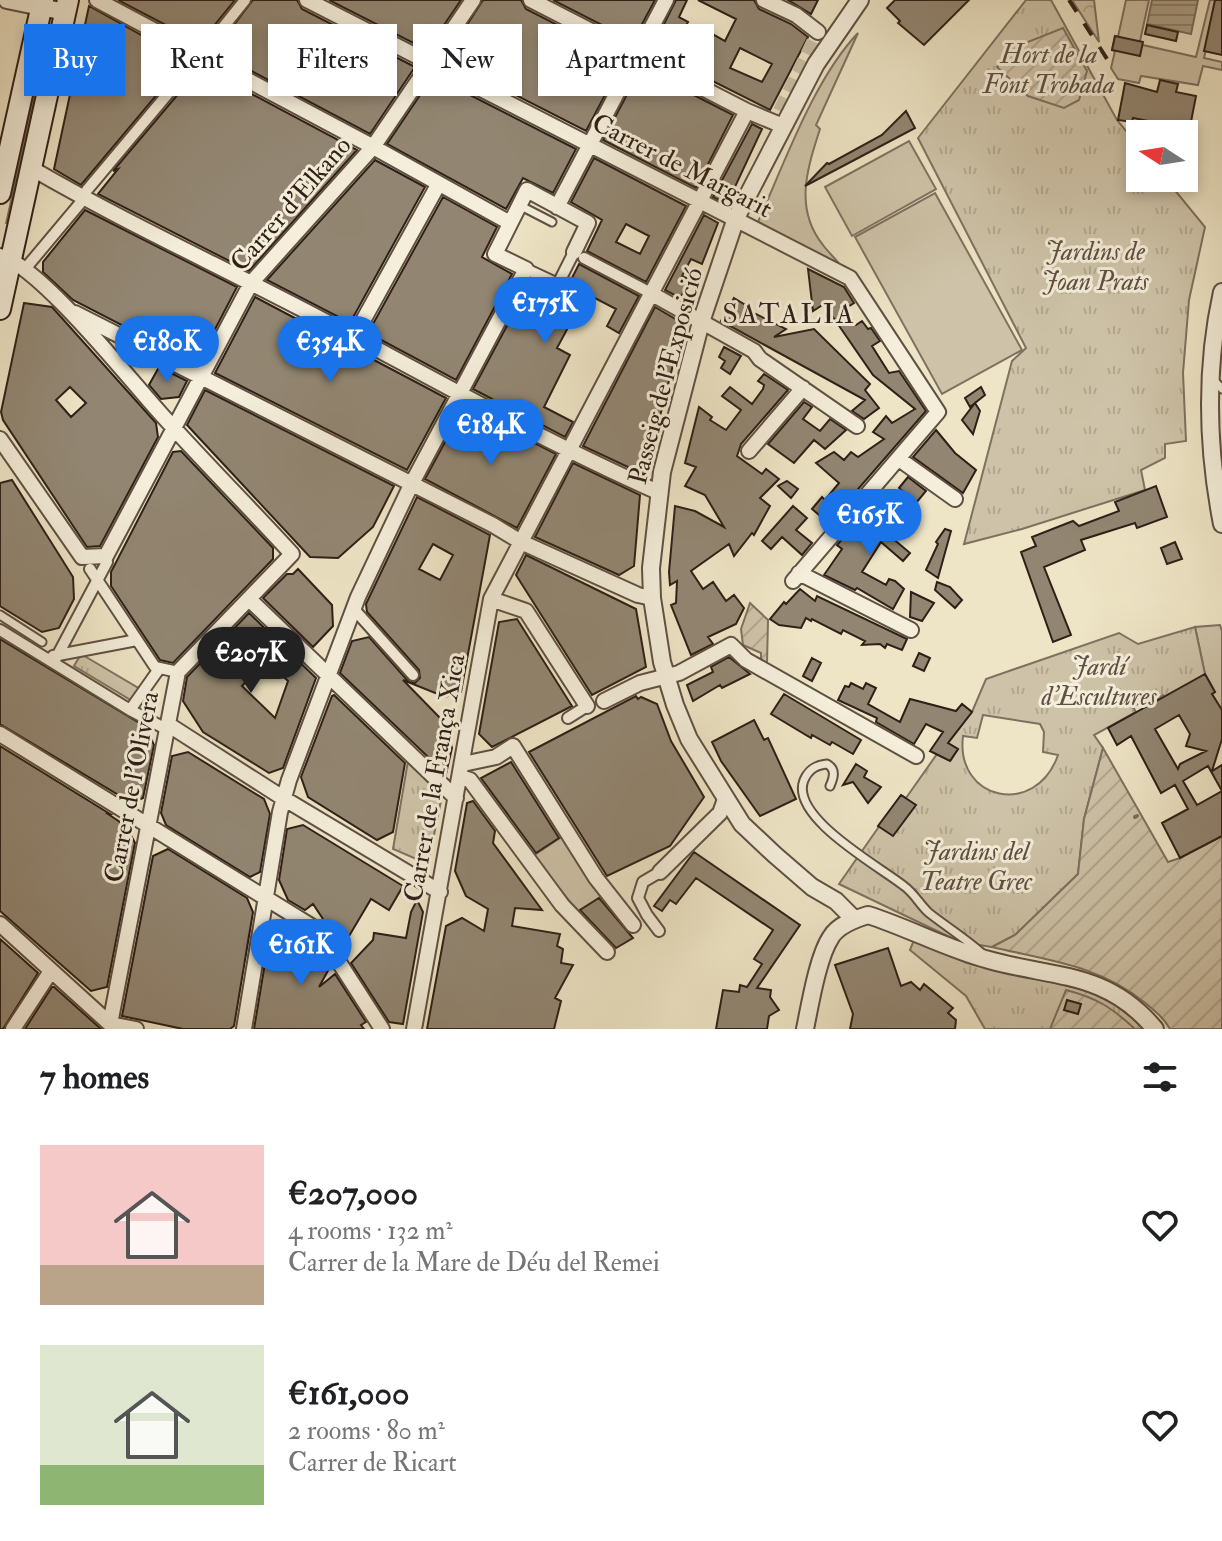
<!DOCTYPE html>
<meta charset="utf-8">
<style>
:root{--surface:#fff;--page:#f6f6f6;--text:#202124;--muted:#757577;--accent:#1a73e8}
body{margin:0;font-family:"IM FELL Double Pica",serif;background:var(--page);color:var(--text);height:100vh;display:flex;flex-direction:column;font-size:30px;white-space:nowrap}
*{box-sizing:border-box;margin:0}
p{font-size:26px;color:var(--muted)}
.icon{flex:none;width:44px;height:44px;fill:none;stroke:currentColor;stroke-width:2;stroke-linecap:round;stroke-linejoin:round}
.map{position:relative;height:1029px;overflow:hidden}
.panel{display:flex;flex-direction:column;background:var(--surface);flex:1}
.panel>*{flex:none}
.guide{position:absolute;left:24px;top:24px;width:800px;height:72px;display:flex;gap:16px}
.needle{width:52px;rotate:282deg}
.tools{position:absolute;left:1126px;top:120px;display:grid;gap:16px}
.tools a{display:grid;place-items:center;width:72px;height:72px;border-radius:0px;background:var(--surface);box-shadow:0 4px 12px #0003;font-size:40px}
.price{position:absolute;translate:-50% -68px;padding:0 18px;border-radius:28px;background:var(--accent);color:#fff;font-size:26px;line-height:52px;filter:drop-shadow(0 2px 4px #0008)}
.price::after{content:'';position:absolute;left:50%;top:48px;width:24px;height:18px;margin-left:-12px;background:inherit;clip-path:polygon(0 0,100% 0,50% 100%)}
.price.selected{background:#222;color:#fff}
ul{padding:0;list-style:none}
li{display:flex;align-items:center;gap:24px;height:200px;padding:0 40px}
li span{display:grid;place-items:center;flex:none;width:224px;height:160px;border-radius:0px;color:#555}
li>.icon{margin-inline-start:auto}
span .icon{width:96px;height:96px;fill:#fffc;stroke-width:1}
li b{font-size:34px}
h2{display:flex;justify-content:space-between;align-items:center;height:96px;padding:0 40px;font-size:34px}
.pill{padding:0 28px;border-radius:0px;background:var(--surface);box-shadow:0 4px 12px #0003;font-size:28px;line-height:72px}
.pill.selected{background:var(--accent);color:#fff}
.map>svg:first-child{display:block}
.grass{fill:#cec3a8;stroke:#7e7160;stroke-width:2}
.forest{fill:url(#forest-crowns);stroke:#7e7160;stroke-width:2}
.park{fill:url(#park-tufts);stroke:#7e7160;stroke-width:2;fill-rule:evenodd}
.garden{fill:url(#garden-furrows);stroke:#7e7160;stroke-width:2}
.water{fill:url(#water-rules);stroke:#7b6e5c;stroke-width:2}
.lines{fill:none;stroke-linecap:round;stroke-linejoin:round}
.stream{stroke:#7b6e5c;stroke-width:4}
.building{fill:#928672;stroke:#2f1f17;stroke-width:2;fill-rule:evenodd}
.minor-tunnel{stroke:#c8bda3;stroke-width:14;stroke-dasharray:14 7;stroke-linecap:butt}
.service-casing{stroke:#5f5043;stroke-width:11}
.pedestrian-casing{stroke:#5f5043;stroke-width:14}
.minor-casing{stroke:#5f5043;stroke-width:18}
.tertiary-casing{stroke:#5f5043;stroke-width:20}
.secondary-casing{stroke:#2f1f17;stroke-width:24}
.service{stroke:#f4eeda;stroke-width:7}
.pedestrian{stroke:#f4eeda;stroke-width:10}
.minor{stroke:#f4eeda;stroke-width:14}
.tertiary{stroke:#f4eeda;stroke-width:16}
.secondary{stroke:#f4eeda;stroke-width:20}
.rail{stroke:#2f1f17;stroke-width:4;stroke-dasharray:14 14;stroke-linecap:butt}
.labels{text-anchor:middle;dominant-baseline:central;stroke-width:6;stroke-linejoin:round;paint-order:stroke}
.park-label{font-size:26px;font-style:italic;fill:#5f5042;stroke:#f4eeda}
.street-label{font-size:26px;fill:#2f1f17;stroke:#f4eeda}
.neighbourhood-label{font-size:28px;letter-spacing:2px;fill:#2f1f17;stroke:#f4eeda}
</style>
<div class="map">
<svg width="1222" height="1029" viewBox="0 0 1222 1029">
<defs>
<pattern id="forest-crowns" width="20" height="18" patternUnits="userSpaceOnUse" patternTransform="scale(2)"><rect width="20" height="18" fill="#cec3a8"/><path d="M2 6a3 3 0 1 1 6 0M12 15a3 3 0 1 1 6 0" fill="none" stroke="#b1a790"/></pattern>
<pattern id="park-tufts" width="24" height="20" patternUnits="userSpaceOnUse" patternTransform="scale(2)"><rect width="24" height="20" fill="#cec3a8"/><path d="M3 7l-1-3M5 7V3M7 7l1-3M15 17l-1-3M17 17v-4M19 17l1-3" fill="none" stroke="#b1a790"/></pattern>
<pattern id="garden-furrows" width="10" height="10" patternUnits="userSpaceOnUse" patternTransform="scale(2)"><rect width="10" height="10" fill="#cec3a8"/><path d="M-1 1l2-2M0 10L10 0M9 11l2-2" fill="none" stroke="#b1a790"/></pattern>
<pattern id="water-rules" width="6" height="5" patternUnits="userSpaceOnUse" patternTransform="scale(2)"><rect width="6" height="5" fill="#ada28a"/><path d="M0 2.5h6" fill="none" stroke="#8d8370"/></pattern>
</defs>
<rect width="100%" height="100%" fill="#eee5c6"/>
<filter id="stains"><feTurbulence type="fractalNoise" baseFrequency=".0025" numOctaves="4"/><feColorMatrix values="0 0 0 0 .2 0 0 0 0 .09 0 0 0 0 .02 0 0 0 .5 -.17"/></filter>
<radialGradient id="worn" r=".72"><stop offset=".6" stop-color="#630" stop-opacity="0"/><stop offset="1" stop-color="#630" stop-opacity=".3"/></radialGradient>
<path class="grass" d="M1126 0H1149L1140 41 1143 45 1196 57 1210 0H1218L1204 58 1222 62V70L1203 66 1198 85 1141 76 1139 83 1118 79 1111 68 1115 51 1112 50 1115 36 1118 37Z
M858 33 816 125 820 129C807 169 794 209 823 245 828 252 835 258 840 265L758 222C784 164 814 79 858 33Z
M43 53H45L6 224Z
M909 141 936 189 852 236 825 187Z
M935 193 1022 350 942 394 855 237Z
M1220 625 1222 631V709L1206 697 1215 692 1205 674 1195 627Z
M563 836 603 895 578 912 533 856Z"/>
<path class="forest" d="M1072 0H1094L1099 42Z"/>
<path class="park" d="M1026 0H1051L1117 120 1140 148V178H1165L1205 227 1189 300 1183 373 1186 441 1165 444V458L1141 470 1145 490 1022 529 964 544 1012 361 1026 348 918 138Z
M1195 627 1205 674 1165 697 1163 695 1143 709 1140 703 1133 707 1136 712 1094 735 1103 748 1084 819 1078 874 1015 935 992 947 960 942 839 884 901 795 906 798 937 754 951 760 958 749 948 743 972 712 986 679 1119 633 1138 644ZM983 715 1040 724 1044 732 1043 752 1058 755C1036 818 955 801 963 736L977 738Z
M81 654 140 689 134 702 74 666Z
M408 761 442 796 428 864 393 849Z
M914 940 967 963 1090 991 1117 1004 1144 1029H985L966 996 910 950Z"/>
<path class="garden" d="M1063 28 1087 71 1079 100 1064 108 1028 96 997 67 1020 45Z
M750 603 768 620 767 664 761 661V653L743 645 741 629Z
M1103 748 1168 862 1180 858 1222 836V1029H1170C1164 1018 1154 1010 1144 1002 1099 965 1046 960 992 947L1015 935 1078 874 1084 819Z
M1066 990C1097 998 1111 1007 1135 1029H1050Z"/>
<path class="water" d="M1152 0H1198L1191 34 1147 24Z"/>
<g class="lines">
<path class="stream" d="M1135 817 1137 816"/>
</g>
<path class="building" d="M118 0H235L200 43Z
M253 0H297L302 9 415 67 370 134 214 51Z
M329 0H461L427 50Z
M483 0H521L526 9 624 59 586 131 445 59Z
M553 0H655L633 41Z
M676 0H687L679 17 688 22 684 29 703 39 707 31 725 41 736 19 698 0H754L759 9 791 24 808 37 770 110 651 50ZM740 48 772 64 762 82 730 68Z
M788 0H818L811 14Z
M895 0H969L924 45 898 23 900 21 887 8Z
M1215 0H1222V55L1204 51Z
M89 6 186 60 81 185 54 169Z
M1147 25 1178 32 1176 41 1145 34Z
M1115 36 1143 42 1140 56 1112 50Z
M201 67 357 150 249 271 98 194 118 169 113 171Z
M641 68 733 115 696 188 603 140Z
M433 76 576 149 553 193 523 178 506 209 387 144Z
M1160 80 1178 84 1176 92 1196 96 1190 127H1188L1186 134H1167L1157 129 1158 123 1133 118 1132 122 1118 120 1125 83 1157 92Z
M906 111 915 128 805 186 827 163 829 164 882 135Z
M752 124 762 129 727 204 713 197Z
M594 158 686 206 646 282 587 251 602 220 571 202ZM626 224 649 236 640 254 616 242Z
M375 160 425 187 350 323 267 280Z
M443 197 497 227 482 257 512 274 456 380 368 333Z
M85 210 237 287 197 364 73 300 43 272V262Z
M704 215 718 223 702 264 691 259 682 276 690 280 680 298 665 290Z
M579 264 639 296 619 333 607 326 616 309 593 297 587 308 580 305 557 348 570 355 544 407 573 422 565 437 473 389 530 283 561 300Z
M808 269 844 287 854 303 845 309 850 317 856 325 862 321 868 329 871 328 880 341 872 346 889 373 899 371 926 411 853 495 850 493 826 521 812 509 822 497 825 500 839 483 816 463 834 452 844 460 851 452 858 457 884 439 873 432 886 416 892 423 915 409 873 375 824 304 813 311Z
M255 297 446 398 407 470 215 373Z
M734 298 747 306 746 309 786 329 774 337 814 329 870 384 865 390 879 408 864 419 852 411 865 400 721 321Z
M24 303 52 307 156 423 158 437 100 546 87 547 3 420 1 412ZM70 387 86 403 71 417 56 400Z
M655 307 682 323 663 360 673 365 645 475 583 446Z
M724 347 741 356 730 374 721 368 725 361 719 357Z
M159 367 187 381 179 397 161 399 149 385Z
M764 374 788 390 741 444 737 456 762 474 766 469 779 479 760 498 770 506 754 535 752 533 734 556 729 544 691 571 703 589 713 582 726 601 734 595 744 608 736 624 708 637 713 644 691 655 671 605 676 603 677 581 670 585 669 572 675 506 695 511 724 527 705 495 685 486 696 467 685 463 699 407 712 417 710 420 726 430 741 410 722 396 730 387 752 404 763 389 764 385 758 381Z
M981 387 985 395 970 407 965 398Z
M205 390 394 486 373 527 338 558 310 557 187 425Z
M804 402 812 407 803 419 820 431 830 419 846 430 825 449 814 440 794 463 768 444Z
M975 403 980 411 973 434 962 420Z
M464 407 556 454 517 528 425 479Z
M936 430 955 453 976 470 963 493 913 457Z
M181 451 273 548V559L173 663 160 660 111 586V572L173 452Z
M573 463 640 495 634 566 619 575 535 537Z
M908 477 926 491 916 503 902 498 906 494 899 488Z
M12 480 73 577 74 599 59 628 42 632 0 606V483Z
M787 481 798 489 791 498 778 486Z
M1156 486 1167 517 1137 528 1135 523 1081 540 1085 550 1044 567 1071 635 1053 642 1021 552 1036 546 1032 537 1073 521 1079 526 1119 511 1115 502Z
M417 497 490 535 461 692 445 697 403 680 445 723 452 748 446 774 340 673 352 641 369 637 408 681 415 683 420 678 419 670 367 612 366 604ZM433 544 453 555 440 580 419 569Z
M900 502 913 512 891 537 910 553 903 561 881 542 862 572 886 585 889 579 895 581 904 589 893 609 857 588 855 590 824 575 842 549 837 545 849 531 851 532 858 524 866 531 878 518 882 521Z
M793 506 807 518 796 530 812 543 802 555 782 537 771 549 762 541Z
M945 529 951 531 938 578 926 570 938 544 936 542Z
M1175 542 1182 559 1167 564 1161 548Z
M526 555 636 609 646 667 592 695 516 575Z
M298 569 332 605 333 626 313 647 263 598 287 574H293Z
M937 582 950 587 962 600 955 608 935 590Z
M800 589 815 601 817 596 907 639 902 650 887 644 885 648 880 644 862 645 865 641 843 630 841 634 812 619 811 621 806 618 801 628 779 625 770 619 784 602 786 604Z
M911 592 934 603 922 621 910 617Z
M249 613 316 678 283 768 269 773 203 732 183 701 187 677ZM266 660 288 681 275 718 242 686Z
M517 619 572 706 492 747 479 734 499 622Z
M0 639 146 727 154 745 143 798 132 803 0 724Z
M919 653 930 658 924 671 913 666Z
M729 657 750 674 722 688 720 685 693 701 687 685 713 672 711 667Z
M812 658 821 663 812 681 803 676Z
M1205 674 1215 692 1212 694 1222 710V739L1212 771 1222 765V836L1180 858 1162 823 1188 809 1175 785 1161 793 1131 736 1117 745 1108 728ZM1179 715 1190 734 1186 746 1206 751 1180 764 1178 769 1155 729ZM1208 766 1222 791 1197 805 1183 781Z
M851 683 863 689 866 683 876 688 868 704 900 722 910 699 956 711 962 704 972 712 948 743 958 749 950 761 930 751 943 732 926 724 914 744 876 722 877 718 838 700 845 686 849 687Z
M784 694 861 740 853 754 832 742 830 745 812 735 811 738 771 714Z
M334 695 405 763 393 832 377 840 308 797 301 777 332 696Z
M636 696 638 699 641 697 657 704 671 741 704 797 670 846 607 876 529 752Z
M754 720 764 740 768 738 796 799 760 816 721 761 712 742Z
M0 746 110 814H108L126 826 135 843 107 987 91 991 0 911Z
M188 752 264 799 270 814 260 872 250 877 166 825 161 813 172 756Z
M511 762 559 838 536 853 481 778Z
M856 764 867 771 864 777 881 787 868 803 853 782 843 785Z
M901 795 916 805 893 836 878 826Z
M473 801 495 831 493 843 542 910 515 908 512 926 560 934 557 946 563 949 561 963 573 965 555 998 561 1001 554 1029H427L446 926 462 918 484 931 488 909 466 896 455 871 467 803Z
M303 825 403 886 389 910 371 899 342 948 329 929 339 931 325 922 313 904 305 910 288 900 279 880 287 829Z
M168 849 247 898 253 912 234 1026 230 1029H183L122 1016 153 856Z
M694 852 800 925 757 988 771 990 770 997 779 1010 769 1016 767 1029H716L723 990 739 992 740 985 747 987 762 964 754 959 773 930 696 878 676 904 670 900 662 911 654 906Z
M599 898 633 938 616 948 580 910Z
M417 900 423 912 403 1024 389 1022 351 963 373 940 374 933 406 938 411 912Z
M284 921 305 934 318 948 330 967 319 987 335 974 366 1022 361 1025 364 1029H254L271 927Z
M0 939 38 973 3 1029H0Z
M888 948 901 986 911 982 920 990 924 984 953 1008 948 1013 956 1020 955 1029H850L853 1014 835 965Z
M52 987H54L101 1029H25Z
M1067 1000 1081 1004 1078 1014 1064 1010Z"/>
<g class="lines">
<path class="minor-tunnel" d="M780 111 818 32"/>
<g class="service-casing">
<path id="service" d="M519 205 552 222
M1212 378 1222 389
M0 615 42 642
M830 786C834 777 836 769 827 764 816 765 809 769 804 780 789 817 879 866 904 886 914 893 920 905 929 913 947 927 966 939 983 954"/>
</g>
<g class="pedestrian-casing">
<path id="pedestrian" d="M204 51 245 0
M87 190 197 59
M584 258 647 291
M25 269 82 201
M526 269 558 284 574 252
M90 569 155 667 178 672
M353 608 413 675
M0 630 130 710 168 730
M53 656 137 640
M54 662 107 562
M130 710 159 669
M568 718 587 706
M659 931 647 915 638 898 643 882 660 872"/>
</g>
<g class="minor-casing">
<path id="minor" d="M97 0 366 143 510 223
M307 0 850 278 938 412 793 581
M531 0 747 111 783 126
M764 0 796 15 818 32
M31 168C124 222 222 267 317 317 430 377 541 440 658 492
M557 207 666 0
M0 256C39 265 130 380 161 414 204 462 249 507 292 554L178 672 110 1024
M652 294 754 351 760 359 857 426
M75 313 493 525 521 542 638 595 652 598
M354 337 438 185
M0 439 82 557 106 556 251 283 373 147 473 0
M749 451 803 388
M899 459 955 499
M799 573 911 630
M249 599 456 798
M491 599 526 611 587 706
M604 701 640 683 679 673 731 645 746 660 916 756
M169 725 283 798 440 892
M0 734 311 926 326 942 382 1029
M463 764 496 757 513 746 596 878 633 925
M461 777 470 780 562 905 607 952
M660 872 720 813 725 799
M0 924 110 1024
M110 1024 136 1029
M13 1029 51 971
M244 1029 280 812 289 780 358 597 411 485 526 269 495 254 527 190 588 223 574 252
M414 1029 491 599 747 111"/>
</g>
<g class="tertiary-casing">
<path id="tertiary" d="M7 0 65 12
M1222 292C1205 369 1207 447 1222 524
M854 919 836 901 812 887 775 855 742 824 689 739 675 705 662 662 652 598 651 568 662 472 701 322 736 218 816 64 860 0
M805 1029C810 1005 818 956 831 937 838 925 855 919 868 915 909 928 947 949 989 960 1053 978 1107 971 1155 1029"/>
</g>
<g class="secondary-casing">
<path id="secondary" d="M0 193 43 0
M0 309 68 0"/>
</g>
<use href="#service" class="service"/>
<use href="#pedestrian" class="pedestrian"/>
<use href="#minor" class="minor"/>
<use href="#tertiary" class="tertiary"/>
<use href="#secondary" class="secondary"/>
<path class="rail" d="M1069 0 1111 65
M1148 121 1156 134
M1184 177 1195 193"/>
</g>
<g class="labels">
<g class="park-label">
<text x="1049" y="55">Hort de la<tspan x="1049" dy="30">Font Trobada</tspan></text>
<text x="1095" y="252">Jardins de<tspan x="1095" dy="30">Joan Prats</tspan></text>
<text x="1099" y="667">Jardí<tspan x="1099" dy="30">d'Escultures</tspan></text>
<text x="976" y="852">Jardins del<tspan x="976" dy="30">Teatre Grec</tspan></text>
</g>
<g class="street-label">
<text transform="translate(682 166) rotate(27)">Carrer de Margarit</text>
<text transform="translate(291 204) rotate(-49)">Carrer d'Elkano</text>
<text transform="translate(666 376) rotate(-75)">Passeig de l'Exposició</text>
<text transform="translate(435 778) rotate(-80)">Carrer de la França Xica</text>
<text transform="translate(132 787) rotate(-79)">Carrer de l'Olivera</text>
</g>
<g class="neighbourhood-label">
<text x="789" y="314">SATALIA</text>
</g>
</g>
<rect width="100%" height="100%" filter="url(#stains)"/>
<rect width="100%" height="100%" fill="url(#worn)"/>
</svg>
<div class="tools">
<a><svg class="needle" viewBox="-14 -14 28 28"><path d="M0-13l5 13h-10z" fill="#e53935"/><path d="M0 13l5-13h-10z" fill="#757577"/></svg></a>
</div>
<b class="price" style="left:545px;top:345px">€175K</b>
<b class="price" style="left:167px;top:384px">€180K</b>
<b class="price" style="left:330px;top:384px">€354K</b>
<b class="price" style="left:491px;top:467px">€184K</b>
<b class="price" style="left:870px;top:557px">€165K</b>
<b class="price selected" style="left:251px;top:695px">€207K</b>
<b class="price" style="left:301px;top:987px">€161K</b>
<div class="guide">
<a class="pill selected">Buy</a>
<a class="pill">Rent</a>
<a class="pill">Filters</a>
<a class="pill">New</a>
<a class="pill">Apartment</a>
</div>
</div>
<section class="panel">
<h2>7 homes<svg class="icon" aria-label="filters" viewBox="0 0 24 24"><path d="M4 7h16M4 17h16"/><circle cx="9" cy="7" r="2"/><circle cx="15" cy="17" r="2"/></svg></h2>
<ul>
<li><span style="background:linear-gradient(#f6c9c9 75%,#b9a48a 0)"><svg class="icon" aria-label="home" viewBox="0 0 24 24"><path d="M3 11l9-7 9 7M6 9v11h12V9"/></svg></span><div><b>€207,000</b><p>4 rooms · 132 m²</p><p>Carrer de la Mare de Déu del Remei</p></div><svg class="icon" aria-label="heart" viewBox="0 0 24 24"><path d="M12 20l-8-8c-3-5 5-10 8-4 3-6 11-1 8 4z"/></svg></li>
<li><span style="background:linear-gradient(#dfe7d0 75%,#8fb573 0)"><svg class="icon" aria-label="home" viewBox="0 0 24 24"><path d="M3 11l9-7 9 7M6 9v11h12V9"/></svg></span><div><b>€161,000</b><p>2 rooms · 80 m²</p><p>Carrer de Ricart</p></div><svg class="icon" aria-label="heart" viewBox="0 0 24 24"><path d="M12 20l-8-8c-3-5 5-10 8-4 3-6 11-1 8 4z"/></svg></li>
</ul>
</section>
